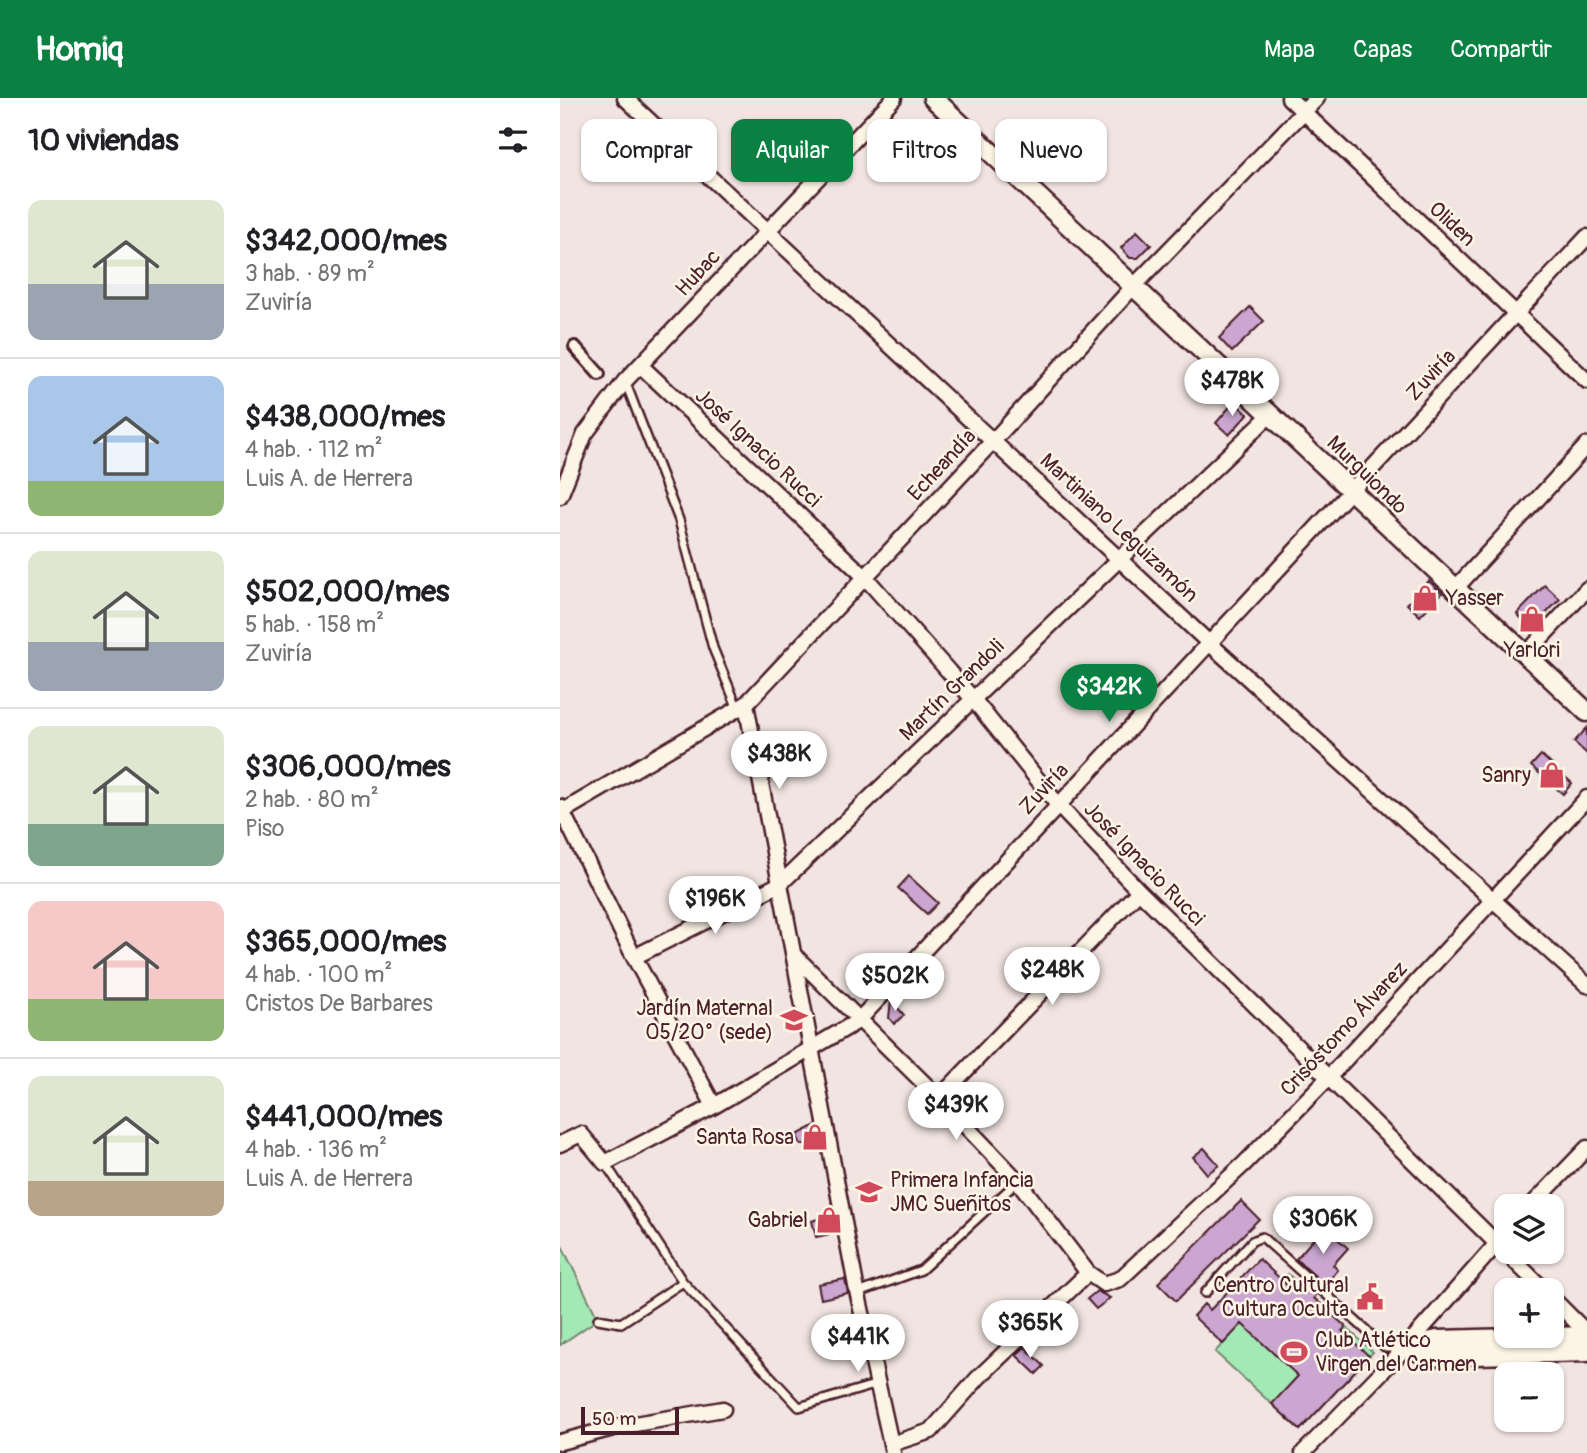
<!DOCTYPE html>
<html lang="es">
<meta charset="utf-8">
<style>
:root{--surface:#fff;--page:#f2f2f2;--text:#202124;--muted:#757577;--line:#e0e0e0;--accent:#0b8043}
body{margin:0;font-family:Pangolin,sans-serif;background:var(--page);color:var(--text);height:100vh;display:flex;flex-direction:column;font-size:26px;white-space:nowrap}
*{box-sizing:border-box;margin:0}
p{font-size:23px;color:var(--muted)}
.icon{flex:none;width:38px;height:38px;fill:none;stroke:currentColor;stroke-width:2;stroke-linecap:round;stroke-linejoin:round}
.map{position:relative;flex:1;overflow:hidden}
.sheet{display:flex;flex-direction:column;background:var(--surface);width:560px}
.sheet>*{flex:none}
.hud{position:absolute;left:21px;top:21px;width:665px;height:63px;display:flex;gap:14px}
.tools{position:absolute;left:934px;top:1096px;display:grid;gap:14px}
.tools a{display:grid;place-items:center;width:70px;height:70px;border-radius:14px;background:var(--surface);box-shadow:0 2px 5px #0004;font-size:35px}
.scale{position:absolute;left:21px;bottom:18px;width:98px;box-sizing:border-box;padding-left:7px;border:4px solid #4a1f2b;border-top:0;font-size:19px;line-height:24px;white-space:nowrap;color:#4a1f2b;-webkit-text-stroke:5px #fcf5e5;paint-order:stroke}
.price{position:absolute;translate:-50% -60px;padding:0 16px;border-radius:24px;background:#fff;color:#222;font-size:23px;line-height:46px;filter:drop-shadow(0 2px 4px #0008)}
.price::after{content:'';position:absolute;left:50%;top:42px;width:21px;height:16px;margin-left:-10px;background:inherit;clip-path:polygon(0 0,100% 0,50% 100%)}
.price.selected{background:var(--accent);color:#fff}
ul{padding:0;list-style:none}
li{display:flex;align-items:center;gap:21px;height:175px;padding:0 28px}
li+li{border-top:2px solid var(--line)}
li span{display:grid;place-items:center;flex:none;width:196px;height:140px;border-radius:14px;color:#555}
li>.icon{margin-inline-start:auto}
span .icon{width:84px;height:84px;fill:#fffc;stroke-width:1}
li b{font-size:30px}
h2{display:flex;justify-content:space-between;align-items:center;height:84px;padding:0 28px;font-size:30px}
.pill{padding:0 24px;border-radius:14px;background:var(--surface);box-shadow:0 2px 5px #0004;font-size:24px;line-height:63px}
.pill.selected{background:var(--accent);color:#fff}
header{display:flex;align-items:center;gap:42px;box-sizing:border-box;height:98px;padding:0 35px;background:var(--accent);color:#fff}
header strong{font-size:33px}
nav{display:flex;gap:38px;margin-inline-start:auto;font-size:24px}
main{display:flex;flex:1;min-height:0}
.map>svg:first-child{display:block}
.green{fill:#a3e9b5;stroke:#768470;stroke-width:2}
.building{fill:#caa6d0;stroke:#4a1f2b;stroke-width:2}
.lines{fill:none;stroke-linecap:round;stroke-linejoin:round}
.service-casing{stroke:#4a1f2b;stroke-width:12}
.pedestrian-casing{stroke:#4a1f2b;stroke-width:16}
.minor-casing{stroke:#4a1f2b;stroke-width:19}
.tertiary-casing{stroke:#4a1f2b;stroke-width:23}
.service{stroke:#fcf5e5;stroke-width:7}
.pedestrian{stroke:#fcf5e5;stroke-width:10}
.minor{stroke:#fcf5e5;stroke-width:14}
.tertiary{stroke:#fcf5e5;stroke-width:18}
.labels{text-anchor:middle;dominant-baseline:central;stroke-width:5;stroke-linejoin:round;paint-order:stroke}
.street-label{font-size:21px;fill:#4a1f2b;stroke:#fcf5e5}
.poi-label{font-size:21px;fill:#4a1f2b;stroke:#fcf5e5;text-anchor:end}
</style>
<header>
<strong>Homiq</strong>
<nav><a>Mapa</a><a>Capas</a><a>Compartir</a></nav>
</header>
<main>
<section class="sheet">
<h2>10 viviendas<svg class="icon" aria-label="filters" viewBox="0 0 24 24"><path d="M4 7h16M4 17h16"/><circle cx="9" cy="7" r="2"/><circle cx="15" cy="17" r="2"/></svg></h2>
<ul>
<li><span style="background:linear-gradient(#dfe7d0 60%,#9aa5b1 0)"><svg class="icon" aria-label="home" viewBox="0 0 24 24"><path d="M3 11l9-7 9 7M6 9v11h12V9"/></svg></span><div><b>$342,000/mes</b><p>3 hab. · 89 m²</p><p>Zuviría</p></div></li>
<li><span style="background:linear-gradient(#a9c7e8 75%,#8fb573 0)"><svg class="icon" aria-label="home" viewBox="0 0 24 24"><path d="M3 11l9-7 9 7M6 9v11h12V9"/></svg></span><div><b>$438,000/mes</b><p>4 hab. · 112 m²</p><p>Luis A. de Herrera</p></div></li>
<li><span style="background:linear-gradient(#dfe7d0 65%,#9aa5b1 0)"><svg class="icon" aria-label="home" viewBox="0 0 24 24"><path d="M3 11l9-7 9 7M6 9v11h12V9"/></svg></span><div><b>$502,000/mes</b><p>5 hab. · 158 m²</p><p>Zuviría</p></div></li>
<li><span style="background:linear-gradient(#dfe7d0 70%,#7fa58c 0)"><svg class="icon" aria-label="home" viewBox="0 0 24 24"><path d="M3 11l9-7 9 7M6 9v11h12V9"/></svg></span><div><b>$306,000/mes</b><p>2 hab. · 80 m²</p><p>Piso</p></div></li>
<li><span style="background:linear-gradient(#f6c9c9 70%,#8fb573 0)"><svg class="icon" aria-label="home" viewBox="0 0 24 24"><path d="M3 11l9-7 9 7M6 9v11h12V9"/></svg></span><div><b>$365,000/mes</b><p>4 hab. · 100 m²</p><p>Cristos De Barbares</p></div></li>
<li><span style="background:linear-gradient(#dfe7d0 75%,#b9a48a 0)"><svg class="icon" aria-label="home" viewBox="0 0 24 24"><path d="M3 11l9-7 9 7M6 9v11h12V9"/></svg></span><div><b>$441,000/mes</b><p>4 hab. · 136 m²</p><p>Luis A. de Herrera</p></div></li>
</ul>
</section>
<div class="map">
<svg width="1027" height="1355" viewBox="0 0 1027 1355">
<rect width="100%" height="100%" fill="#f2e5e1"/>
<filter id="ink" filterUnits="userSpaceOnUse"><feTurbulence type="fractalNoise" baseFrequency=".0143" numOctaves="2"/><feDisplacementMap in="SourceGraphic" scale="14" xChannelSelector="R" yChannelSelector="G"/><feConvolveMatrix kernelMatrix="1 2 1 2 8 2 1 2 1" color-interpolation-filters="sRGB"/></filter>
<g filter="url(#ink)">
<path class="green" d="M0 1144 38 1221 0 1247Z
M728 1176 813 1254 740 1332 655 1254Z"/>
<path class="building" d="M577 133 591 147 578 160H570L561 150Z
M690 209 704 223 672 254 659 240Z
M674 304 688 316 669 337 656 325Z
M869 483 882 495 860 518 847 506Z
M985 487 1000 501 976 526H967L957 516Z
M1027 630V656L1014 644Z
M981 657 1012 685 1003 696 971 668Z
M349 778 378 805 367 816 338 790Z
M331 902 344 917 334 926 329 920Z
M256 1027 259 1042 241 1047 237 1037Z
M644 1050 659 1067 647 1076 633 1059Z
M681 1103 699 1121 616 1203 598 1185Z
M272 1116 276 1135 256 1139 252 1123Z
M764 1129 788 1150 773 1167 778 1172 765 1187 736 1161Z
M699 1161 729 1189 746 1187 757 1196 754 1200 786 1229 782 1233 809 1258 740 1332 712 1306 738 1278 682 1226 663 1246 633 1218 644 1206 650 1212Z
M285 1181 288 1195 261 1201 258 1186Z
M537 1193 550 1200 536 1211 527 1201Z
M465 1249 484 1268 476 1276 456 1257Z"/>
<g class="lines">
<g class="service-casing">
<path id="service" d="M65 283 119 422 153 550 178 611
M123 1184 239 1309 318 1286
M298 1195 361 1172 458 1083
M645 1195 692 1143 702 1139 826 1250H844
M38 1221 61 1225 123 1184 45 1065"/>
</g>
<g class="pedestrian-casing">
<path id="pedestrian" d="M15 249 39 276"/>
</g>
<g class="minor-casing">
<path id="minor" d="M65 0 648 544 1027 887
M729 0 1027 283
M80 267 305 479 413 601 498 707 579 793 984 1192
M0 398 25 336 65 283 334 0
M894 492 1027 347
M965 557 1027 491
M186 606 296 1188 333 1355
M0 709 74 859 154 1008
M0 715 186 606 434 342 572 190 757 0
M74 859 220 786 710 317
M236 859 379 1000 458 1083 528 1175 544 1186 560 1181 684 1066 768 980 1027 700
M379 1000 579 793
M0 1046 21 1036 45 1065 154 1008 298 923 1027 139
M971 1108 1027 1050
M992 1200 1027 1235
M0 1344 57 1329 163 1311
M331 1346 371 1333 418 1280 528 1175
M743 1355 845 1250 947 1134"/>
</g>
<g class="tertiary-casing">
<path id="tertiary" d="M373 0 1027 614
M845 1250 877 1242 1027 1238
M849 1251 876 1258 1027 1254"/>
</g>
<use href="#service" class="service"/>
<use href="#pedestrian" class="pedestrian"/>
<use href="#minor" class="minor"/>
<use href="#tertiary" class="tertiary"/>
</g>
</g>
<defs>
<g id="shop-bare" transform="scale(2.1)"><path d="M-5-2.5h2.3a2.7 3.5 0 0 1 5.4 0H5L5.5 6h-11ZM-1.5-2.5h3a1.5 2.3 0 0 0-3 0Z" fill="#d1495b" stroke="#fcf5e5" stroke-width="2.5" paint-order="stroke"/></g>
<g id="school-bare" transform="scale(2.1)"><path d="M0-5L7-2L0 1L-7-2ZM-4 1L0 2.5L4 1V4Q0 6-4 4Z" fill="#d1495b" stroke="#fcf5e5" stroke-width="2.5" paint-order="stroke"/></g>
<g id="civic-bare" transform="scale(2.1)"><path d="M-.6-6.5H3V-4.5H.6V-3L4-1V1h2V6H-6V1h2V-1L-.6-3ZM-1.2 2.5V6h2.4V2.5Z" fill="#d1495b" stroke="#fcf5e5" stroke-width="2.5" paint-order="stroke"/></g>
<g id="stadium-bare" transform="scale(2.1)"><path d="M0-5a6.5 5 0 1 0 0 10a6.5 5 0 1 0 0-10ZM-3.5-1.8h7v3.6h-7Z" fill="#d1495b" stroke="#fcf5e5" stroke-width="2.5" paint-order="stroke"/></g>
</defs>
<g fill-rule="evenodd">
<use href="#shop-bare" x="865" y="500"/>
<use href="#shop-bare" x="972" y="521"/>
<use href="#shop-bare" x="992" y="677"/>
<use href="#school-bare" x="234" y="922"/>
<use href="#shop-bare" x="255" y="1039"/>
<use href="#school-bare" x="309" y="1094"/>
<use href="#shop-bare" x="269" y="1122"/>
<use href="#civic-bare" x="810" y="1199"/>
<use href="#stadium-bare" x="734" y="1254"/>
</g>
<g class="labels">
<g class="street-label">
<text transform="translate(892 126) rotate(43)">Oliden</text>
<text transform="translate(138 175) rotate(-47)">Hubac</text>
<text transform="translate(871 277) rotate(-47)">Zuviría</text>
<text transform="translate(198 350) rotate(43)">José Ignacio Rucci</text>
<text transform="translate(382 367) rotate(-47)">Echeandía</text>
<text transform="translate(807 377) rotate(44)">Murguiondo</text>
<text transform="translate(559 430) rotate(43)">Martiniano Leguizamón</text>
<text transform="translate(392 592) rotate(-44)">Martín Grandoli</text>
<text transform="translate(484 691) rotate(-47)">Zuviría</text>
<text transform="translate(584 766) rotate(46)">José Ignacio Rucci</text>
<text transform="translate(784 931) rotate(-47)">Crisóstomo Álvarez</text>
</g>
<g class="poi-label">
<text x="886" y="500" text-anchor="start">Yasser</text>
<text x="972" y="552" text-anchor="middle">Yarlori</text>
<text x="971" y="677">Sanry</text>
<text x="213" y="910">Jardín Maternal<tspan x="213" dy="24">05/20° (sede)</tspan></text>
<text x="234" y="1039">Santa Rosa</text>
<text x="330" y="1082" text-anchor="start">Primera Infancia<tspan x="330" dy="24">JMC Sueñitos</tspan></text>
<text x="248" y="1122">Gabriel</text>
<text x="789" y="1187">Centro Cultural<tspan x="789" dy="24">Cultura Oculta</tspan></text>
<text x="755" y="1242" text-anchor="start">Club Atlético<tspan x="755" dy="24">Virgen del Carmen</tspan></text>
</g>
</g>
</svg>
<div class="tools">
<a><svg class="icon" aria-label="layers" viewBox="0 0 24 24"><path d="M12 4l9 5-9 5-9-5zM3 14l9 5 9-5"/></svg></a>
<a>+</a>
<a>−</a>
</div>
<div class="scale">50 m</div>
<b class="price" style="left:672px;top:320px">$478K</b>
<b class="price selected" style="left:549px;top:626px">$342K</b>
<b class="price" style="left:219px;top:693px">$438K</b>
<b class="price" style="left:155px;top:838px">$196K</b>
<b class="price" style="left:492px;top:909px">$248K</b>
<b class="price" style="left:335px;top:915px">$502K</b>
<b class="price" style="left:396px;top:1044px">$439K</b>
<b class="price" style="left:763px;top:1158px">$306K</b>
<b class="price" style="left:470px;top:1262px">$365K</b>
<b class="price" style="left:298px;top:1276px">$441K</b>
<div class="hud">
<a class="pill">Comprar</a>
<a class="pill selected">Alquilar</a>
<a class="pill">Filtros</a>
<a class="pill">Nuevo</a>
</div>
</div>
</main>
